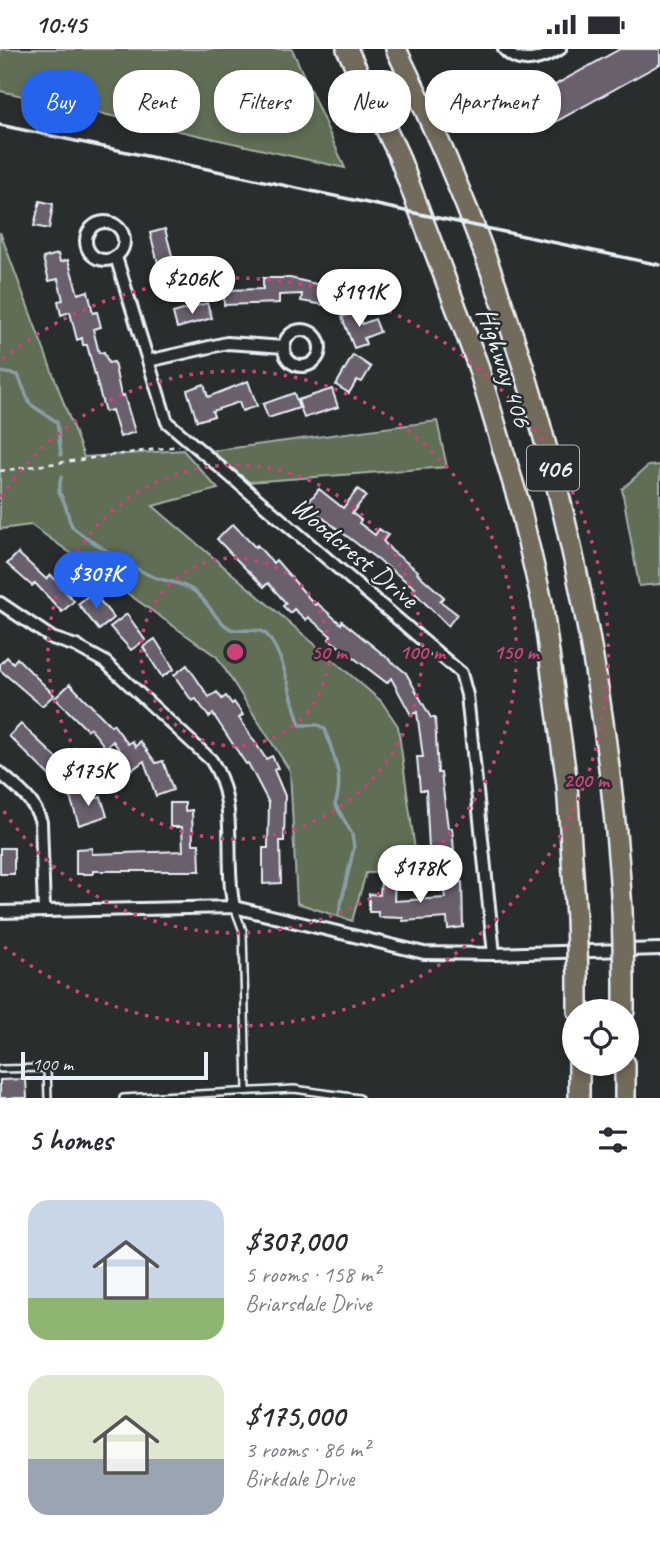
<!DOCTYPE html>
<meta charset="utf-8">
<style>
:root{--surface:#fff;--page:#f2f2f3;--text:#2b2b33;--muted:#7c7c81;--accent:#2563eb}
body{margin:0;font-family:Caveat,sans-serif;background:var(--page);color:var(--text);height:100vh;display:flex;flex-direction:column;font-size:26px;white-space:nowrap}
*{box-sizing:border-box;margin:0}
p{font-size:23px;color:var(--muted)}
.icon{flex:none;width:38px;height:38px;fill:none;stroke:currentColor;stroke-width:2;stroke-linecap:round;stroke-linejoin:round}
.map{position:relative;height:1049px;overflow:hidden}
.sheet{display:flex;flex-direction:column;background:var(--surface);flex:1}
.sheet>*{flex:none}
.banner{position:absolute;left:21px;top:21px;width:620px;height:63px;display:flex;gap:14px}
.controls{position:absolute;left:562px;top:950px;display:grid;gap:14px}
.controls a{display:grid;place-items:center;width:77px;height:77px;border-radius:50%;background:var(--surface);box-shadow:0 4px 10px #0003;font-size:35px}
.scale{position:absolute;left:21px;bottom:18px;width:187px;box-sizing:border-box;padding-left:7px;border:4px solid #e8f1f8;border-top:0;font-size:19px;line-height:24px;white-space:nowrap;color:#e8f1f8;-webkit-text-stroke:5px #2a2d2e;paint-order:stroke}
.price{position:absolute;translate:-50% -60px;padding:0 16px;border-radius:24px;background:#fff;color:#222;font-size:23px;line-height:46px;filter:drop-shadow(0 2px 4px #0008)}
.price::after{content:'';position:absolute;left:50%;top:42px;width:21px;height:16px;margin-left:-10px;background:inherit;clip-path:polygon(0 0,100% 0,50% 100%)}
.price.selected{background:var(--accent);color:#fff}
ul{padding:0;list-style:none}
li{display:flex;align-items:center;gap:21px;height:175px;padding:0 28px}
li span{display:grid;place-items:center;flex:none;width:196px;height:140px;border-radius:21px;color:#555}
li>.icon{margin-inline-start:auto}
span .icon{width:84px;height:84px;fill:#fffc;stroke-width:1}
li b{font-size:30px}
h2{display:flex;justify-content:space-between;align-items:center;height:84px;padding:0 28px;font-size:30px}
.pill{padding:0 24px;border-radius:28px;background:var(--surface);box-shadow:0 4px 10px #0003;font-size:24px;line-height:63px}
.pill.selected{background:var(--accent);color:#fff}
.status{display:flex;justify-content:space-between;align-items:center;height:49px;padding:0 35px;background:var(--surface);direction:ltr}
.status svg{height:19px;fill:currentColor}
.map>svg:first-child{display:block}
.green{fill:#616e57;stroke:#a4b0a8;stroke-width:2}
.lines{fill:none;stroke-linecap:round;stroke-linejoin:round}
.stream{stroke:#8a9ea6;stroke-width:3.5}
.building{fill:#695e6d;stroke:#e8f1f8;stroke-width:2}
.service-casing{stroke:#e8f1f8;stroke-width:10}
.minor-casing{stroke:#e8f1f8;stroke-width:16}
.motorway-casing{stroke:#e8f1f8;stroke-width:24}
.path{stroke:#e8f1f8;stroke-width:2.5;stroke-dasharray:5 5;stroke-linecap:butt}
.service{stroke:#2a2d2e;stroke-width:5}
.minor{stroke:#2a2d2e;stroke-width:10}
.motorway{stroke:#726b5a;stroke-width:19}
.rail{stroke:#e8f1f8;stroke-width:3.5}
.motorway-bridge-casing{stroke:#e8f1f8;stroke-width:24;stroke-linecap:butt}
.motorway-bridge{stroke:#726b5a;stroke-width:19}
.ring{fill:none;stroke:#ca437a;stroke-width:3.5;stroke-dasharray:3.5 7}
.labels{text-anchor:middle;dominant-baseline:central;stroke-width:5;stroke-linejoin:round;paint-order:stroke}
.shield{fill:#2a2d2e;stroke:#afb6bb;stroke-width:2}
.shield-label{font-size:26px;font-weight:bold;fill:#e8f1f8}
.street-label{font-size:28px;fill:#e8f1f8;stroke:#2a2d2e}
.centre{fill:#ca437a;stroke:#2a2d2e;stroke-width:3.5}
.ring-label{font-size:21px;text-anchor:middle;font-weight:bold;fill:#ca437a;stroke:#2a2d2e;stroke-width:5;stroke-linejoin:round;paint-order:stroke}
</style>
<div class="status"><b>10:45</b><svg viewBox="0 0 49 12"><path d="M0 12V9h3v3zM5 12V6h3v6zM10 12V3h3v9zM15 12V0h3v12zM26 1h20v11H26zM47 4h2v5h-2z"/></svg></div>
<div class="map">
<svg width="660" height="1049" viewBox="0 0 660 1049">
<rect width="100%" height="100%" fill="#2a2d2e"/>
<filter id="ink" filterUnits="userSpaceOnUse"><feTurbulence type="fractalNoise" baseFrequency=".0143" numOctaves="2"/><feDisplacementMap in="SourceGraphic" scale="14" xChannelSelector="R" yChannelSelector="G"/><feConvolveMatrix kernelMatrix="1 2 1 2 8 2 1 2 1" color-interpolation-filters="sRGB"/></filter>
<g filter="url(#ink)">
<path class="green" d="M0 0H292L345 119 0 42Z
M0 183 84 408 183 401 218 440 153 457 381 652 398 677 418 823 366 824 352 872 297 854 290 722 217 608 31 476 0 480Z
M437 372 447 418 249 433 211 402Z
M660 416V535L639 537 622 440 648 417Z"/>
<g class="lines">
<path class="stream" d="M0 323 18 326 30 355 57 373 61 406
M61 428 59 443C69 459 66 466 72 477 77 485 138 521 149 526 164 533 180 532 194 542 208 552 215 572 231 580 242 584 259 577 267 586 286 609 290 649 300 676H318L325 680C333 707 345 728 335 755L352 785 354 798 339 864"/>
</g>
<path class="building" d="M620 0H660V15L548 77 546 75 533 82 519 56Z
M40 152 53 155 49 180 34 177Z
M165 180 174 214 183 211 192 238 176 242 172 230 163 233 150 184Z
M58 205 60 213 68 211 78 245 88 242 93 264 97 263 101 278 93 280 99 304 104 303 108 314 114 313 121 347 124 346 135 383 120 388 112 361 105 363 87 296H83L82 289 77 291 70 263 61 266 58 252 63 251 58 230 49 232 43 209Z
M263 229H290L338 240 335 258 301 252 302 245 279 246V254L224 256V241L263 240Z
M207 254 212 269 177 279 173 264Z
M357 262 362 275 375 270 380 283 364 289 366 295 354 299 342 268Z
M353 306 371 318 362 333 357 331 349 344 336 336Z
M248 332 257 357 242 362 239 353 212 362 214 367 197 372 187 341 204 335 208 348Z
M332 340 338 358 304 369 298 351Z
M294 344 299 359 268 369 263 355Z
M319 440 343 459 358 440 366 447 352 464 361 471 359 474 375 486 379 480 388 486 383 492 392 502 418 522 417 524 444 548 440 552 457 565 448 577 413 542 415 539 306 456Z
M233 475 255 498 257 496 273 514 276 511 315 556 317 554 341 575 342 572 406 624 431 669H435L438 724H441L448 779H452L454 801 429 800 426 741H420L417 708H423L417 663 411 666 391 629 387 634 329 590 331 587 308 568 306 571 294 560 290 564 283 557 286 554 268 534 264 538 236 510 217 490Z
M18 504 46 530 51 526 74 552 62 563 35 534 32 537 7 515Z
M93 543 114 569 99 581 78 555Z
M127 565 145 591 131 601 110 578Z
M155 590 174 620 162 628 143 598Z
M7 608 13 614 17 609 54 646 42 657 0 621V615Z
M187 616 209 648 217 643 222 650 226 647 232 655 234 653 243 666 239 669 266 710 272 707 278 719 274 721 285 747 284 792H280L281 834 263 835V799H268L269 754 248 714 246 715 213 665 209 668 196 650 192 652 174 626Z
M70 635 111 677 113 675 128 695 132 692 136 698 140 692 156 714 163 712 173 741 156 747 144 712 133 720 113 692 106 699 90 679 87 681 55 649Z
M21 675 62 714 67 709 75 717 69 723 75 729 63 740 9 687Z
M92 742 94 750 101 748 107 767 79 776 70 748Z
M170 754H185V762L192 761 193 795H199L200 822H93V825H76V800L92 799V805L183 802 182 778H170Z
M0 799H14V825H0Z
M381 831H395L394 852 445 849 443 834 462 833 463 878 448 880 447 869 403 872V869L378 868V863H369V845L380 846Z
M26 1030 27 1049H0V1031Z"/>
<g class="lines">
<g class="service-casing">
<path id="service" d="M234 858 243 882 247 1042
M0 1020 47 1019 48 1049
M123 1049 294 1040 359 1049"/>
</g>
<g class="minor-casing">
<path id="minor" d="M504 0C520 19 542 10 560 0
M86 192a19 19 0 1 1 38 0a19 19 0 1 1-38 0Z
M116 208 167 373 461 624 467 646 494 905
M284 299a18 18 0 1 1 36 0a18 18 0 1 1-36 0Z
M148 312 227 294 284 298
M0 554 52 589 76 597 105 613 211 711C240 753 223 810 234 858
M0 724C17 739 34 750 41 773L44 862
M0 863 234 858 424 904 494 905 660 900"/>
</g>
<g class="motorway-casing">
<path id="motorway" d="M347 0 398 105 477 314 519 454 542 553 567 735 576 869
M396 0C529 268 604 563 622 861
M578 930V962
M624 930V962
M579 1015V1049
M625 1015V1049"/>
</g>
<path class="path" d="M0 422 179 397"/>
<use href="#service" class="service"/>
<use href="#minor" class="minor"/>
<use href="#motorway" class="motorway"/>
<path class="rail" d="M0 76 660 216"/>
<g class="motorway-bridge-casing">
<path id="motorway-bridge" d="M622 861 624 930
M576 869 578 930"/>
</g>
<use href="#motorway-bridge" class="motorway-bridge"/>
</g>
</g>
<g class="ring">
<circle cx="235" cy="603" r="94"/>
<circle cx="235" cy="603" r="187"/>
<path d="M1 448A281 281 0 1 1 1 758"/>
<path d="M2 310A374 374 0 1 1 2 896"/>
</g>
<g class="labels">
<rect class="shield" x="527" y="396.5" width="52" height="45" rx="5"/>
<g class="shield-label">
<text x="553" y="419">406</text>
</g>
<g class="street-label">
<text transform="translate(505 318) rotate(72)">Highway 406</text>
<text transform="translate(355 503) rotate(40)">Woodcrest Drive</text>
</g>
</g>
<circle cx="235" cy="603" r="10" class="centre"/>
<g class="ring-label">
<text x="329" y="610">50 m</text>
<text x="422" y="610">100 m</text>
<text x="516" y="610">150 m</text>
<text x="586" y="738">200 m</text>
</g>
</svg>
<div class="controls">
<a><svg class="icon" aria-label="locate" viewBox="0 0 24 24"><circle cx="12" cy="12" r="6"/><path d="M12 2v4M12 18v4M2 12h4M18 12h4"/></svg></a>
</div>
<div class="scale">100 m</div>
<b class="price" style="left:192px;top:267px">$206K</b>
<b class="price" style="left:359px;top:280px">$191K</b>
<b class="price selected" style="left:96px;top:562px">$307K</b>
<b class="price" style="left:88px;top:759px">$175K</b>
<b class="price" style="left:420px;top:856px">$178K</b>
<div class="banner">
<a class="pill selected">Buy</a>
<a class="pill">Rent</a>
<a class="pill">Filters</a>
<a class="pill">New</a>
<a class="pill">Apartment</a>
</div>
</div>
<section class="sheet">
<h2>5 homes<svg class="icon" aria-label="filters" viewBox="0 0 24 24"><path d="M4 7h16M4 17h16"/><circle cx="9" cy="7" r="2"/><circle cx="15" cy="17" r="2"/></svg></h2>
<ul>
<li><span style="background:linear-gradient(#c9d6e8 70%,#8fb573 0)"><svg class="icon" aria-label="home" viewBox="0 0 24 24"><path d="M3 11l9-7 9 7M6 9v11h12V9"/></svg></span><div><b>$307,000</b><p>5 rooms · 158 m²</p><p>Briarsdale Drive</p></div></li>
<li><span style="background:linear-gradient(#dfe7d0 60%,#9aa5b1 0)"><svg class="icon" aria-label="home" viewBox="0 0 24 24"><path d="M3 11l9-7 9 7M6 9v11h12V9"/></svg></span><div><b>$175,000</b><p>3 rooms · 86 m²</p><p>Birkdale Drive</p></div></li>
</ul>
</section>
